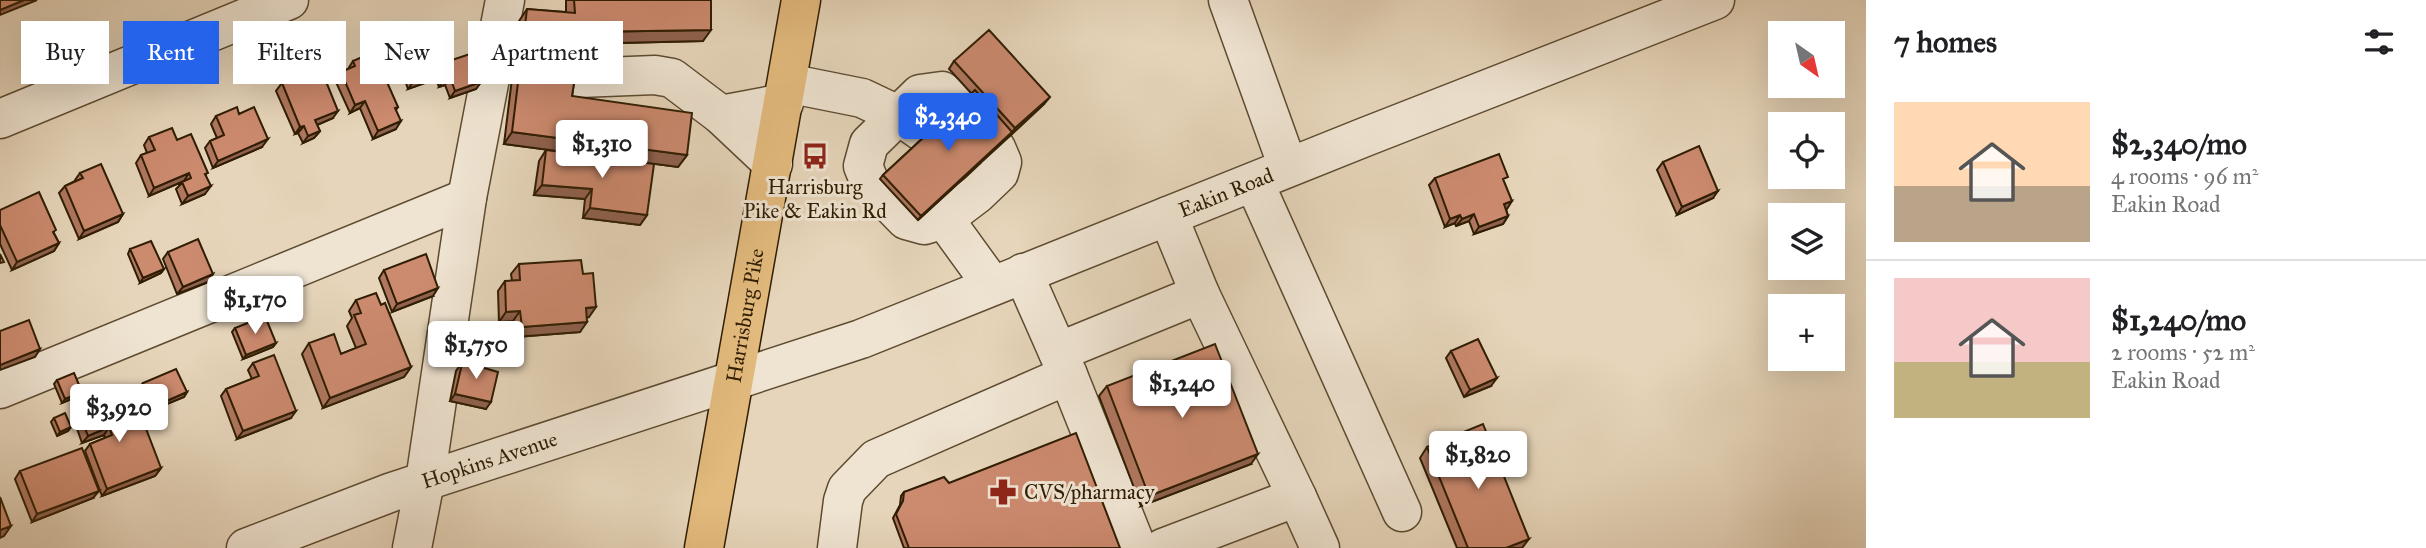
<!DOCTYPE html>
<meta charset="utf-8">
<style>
:root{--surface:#fff;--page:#f2f2f2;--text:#202124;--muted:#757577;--line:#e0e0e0;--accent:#2563eb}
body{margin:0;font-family:"IM FELL Great Primer",serif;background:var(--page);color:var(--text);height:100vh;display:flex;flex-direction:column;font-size:26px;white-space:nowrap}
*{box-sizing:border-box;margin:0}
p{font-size:23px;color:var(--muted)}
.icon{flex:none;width:38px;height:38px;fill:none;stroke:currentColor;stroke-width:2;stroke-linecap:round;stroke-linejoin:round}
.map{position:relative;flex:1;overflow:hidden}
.panel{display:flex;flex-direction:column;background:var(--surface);width:560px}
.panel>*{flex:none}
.hud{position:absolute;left:21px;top:21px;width:665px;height:63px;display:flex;gap:14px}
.needle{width:46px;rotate:146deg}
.buttons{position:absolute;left:1768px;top:21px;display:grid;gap:14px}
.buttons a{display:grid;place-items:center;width:77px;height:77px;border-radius:0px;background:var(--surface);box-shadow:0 7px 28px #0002;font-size:35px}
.price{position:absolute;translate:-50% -60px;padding:0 16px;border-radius:7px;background:#fff;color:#222;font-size:23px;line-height:46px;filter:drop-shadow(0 2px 4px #0008)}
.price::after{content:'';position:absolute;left:50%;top:42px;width:21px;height:16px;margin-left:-10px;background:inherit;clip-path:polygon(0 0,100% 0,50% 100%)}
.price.active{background:var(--accent);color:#fff}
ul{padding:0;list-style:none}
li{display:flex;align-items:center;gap:21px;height:175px;padding:0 28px}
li+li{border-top:2px solid var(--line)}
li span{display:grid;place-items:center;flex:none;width:196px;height:140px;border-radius:0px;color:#555}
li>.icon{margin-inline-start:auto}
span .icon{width:84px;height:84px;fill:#fffc;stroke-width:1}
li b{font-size:30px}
h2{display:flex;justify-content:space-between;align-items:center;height:84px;padding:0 28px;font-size:30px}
.chip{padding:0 24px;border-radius:0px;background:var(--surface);box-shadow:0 7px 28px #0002;font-size:24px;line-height:63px}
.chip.active{background:var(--accent);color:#fff}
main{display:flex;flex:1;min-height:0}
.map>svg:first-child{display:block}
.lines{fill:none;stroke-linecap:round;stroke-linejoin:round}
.minor-casing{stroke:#5d4b31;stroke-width:41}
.major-casing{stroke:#2f1d03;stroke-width:41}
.minor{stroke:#efe4d2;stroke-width:38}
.major{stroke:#e3ba7d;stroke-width:38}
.wall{fill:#af775f;stroke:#2f1d03;stroke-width:2}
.shaded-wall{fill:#8f614e;stroke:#2f1d03;stroke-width:2}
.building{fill:#cc8a6f;stroke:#2f1d03;stroke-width:2}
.labels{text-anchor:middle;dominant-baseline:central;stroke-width:6;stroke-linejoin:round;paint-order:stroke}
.poi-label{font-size:21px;fill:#2f1d03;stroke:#efe4d2}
.street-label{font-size:21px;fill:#2f1d03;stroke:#efe4d2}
</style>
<main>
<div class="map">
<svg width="1866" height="548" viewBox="0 0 1866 548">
<rect width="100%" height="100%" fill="#e6d5ba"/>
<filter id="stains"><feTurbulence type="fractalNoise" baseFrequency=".00286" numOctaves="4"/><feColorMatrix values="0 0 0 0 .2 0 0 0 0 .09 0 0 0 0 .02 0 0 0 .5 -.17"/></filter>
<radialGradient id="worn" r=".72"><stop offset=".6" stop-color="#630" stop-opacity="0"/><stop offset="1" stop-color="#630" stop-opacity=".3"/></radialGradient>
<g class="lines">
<g class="minor-casing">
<g id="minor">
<path d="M1228 0 1288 167"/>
<path d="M579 78 655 75 672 78 721 115 773 164"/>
<path d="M787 83 862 98 898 115 927 135"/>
<path d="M960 105 942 91 920 94 869 144 863 166 870 183 906 220 924 225 944 219 977 194 999 173 1002 162 996 148"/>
<path d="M721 115 784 103"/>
<path d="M0 119 289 0"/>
<path d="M1254 182 1402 512"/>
<path d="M934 205 992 285"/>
<path d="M1058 352 1200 294"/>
<path d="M1068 375 1137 548"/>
<path d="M0 389 467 198"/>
<path d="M1297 497 1320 548"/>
<path id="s1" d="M246 548 392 492 861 339 1365 137 1715 0"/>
<path d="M412 548 425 481 467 198 505 0"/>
<path d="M837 548 843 501 847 489 876 459 1068 375 1023 273"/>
<path d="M1163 548 1297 497 1200 294 1168 216"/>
</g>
</g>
<g class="major-casing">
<g id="major">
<path id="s2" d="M704 548 801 0"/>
</g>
</g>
<use href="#minor" class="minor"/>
<use href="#major" class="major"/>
</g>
<path class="wall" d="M566 0H711L703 41 580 44 572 96 687 155 678 167 504 144 519 21 527 9 566 12Z
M417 36H436L449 61 477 71 481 82 476 89 450 98 445 85 439 87 436 79 408 89 396 55 402 47 412 44Z
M353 61 398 107 396 110V129L373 139 360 108 350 113 335 80 341 72 348 69Z
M954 61 1044 104 918 220 880 179 883 175 971 93 949 69Z
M306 81 333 118 317 125 320 131 314 138 303 143 298 133 295 134 276 91 282 83Z
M239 114 262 147 213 168 205 148 210 141 217 138 211 124 216 116Z
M149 137 177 140 206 175 205 194 182 204 176 189 184 181 149 196 136 163 141 155 147 153 144 145Z
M546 150 647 215 640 225 583 218 585 199 534 195 539 161Z
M1663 162 1713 198 1677 215 1657 170Z
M80 173 123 214 118 222 79 239 59 193 65 186 75 181V180Z
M1435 178 1504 182 1506 209 1508 216 1503 224 1474 234 1469 221 1456 226 1455 223 1445 227 1429 185Z
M0 210 54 233 59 243 54 251 12 270 0 244Z
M130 249 164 269 161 273 140 283 128 254Z
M168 252 208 282 177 294 163 259Z
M519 264 583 274 589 317 586 318 580 332 515 337 513 321 499 322 498 291 505 281H512L511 274Z
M384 270 433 296 392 312 379 278Z
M356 300 381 305 411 367 404 377 323 408 302 354 309 343 341 354 356 348 347 326 352 318 349 311Z
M235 328 276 343 273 347 243 359 232 332Z
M1451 351 1491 386 1464 397 1446 358Z
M467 356 481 367 486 409 450 401 456 371Z
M253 363 291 418 237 439 221 396 226 389 252 379 248 370Z
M57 380 82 392 79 396 62 403 54 384Z
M143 383 187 392 184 397 150 411 140 387Z
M1107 386 1251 464 1141 506 1099 396Z
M77 407 117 422 161 468 155 476 102 496 85 451 90 444 105 438 104 435 82 443 72 414Z
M54 418 71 427 68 431 57 436 51 422Z
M1427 447 1522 548H1457L1420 458Z
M20 471 93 498 32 522 15 479Z
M949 483 1120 548H904L893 518 900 505 901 496 904 492Z"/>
<path class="shaded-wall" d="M24 0H37L0 15V10Z
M711 30 703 41 574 44 582 32Z
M442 72 436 79 408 89 413 82Z
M450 77 445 85 439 87 444 79Z
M481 82 476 89 450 98 455 91Z
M1050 97 1044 104 1010 136 1015 128Z
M365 101 360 108 350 113 355 105Z
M338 111 333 118 310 128 315 120Z
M401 121 396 129 373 139 378 131Z
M304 126 298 133 295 134 300 127Z
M320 131 314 138 303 143 308 136Z
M512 132 687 155 678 167 504 144Z
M1012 132 1010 136 918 220 921 216Z
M268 139 262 147 213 168 218 161Z
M189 173 184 181 149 196 154 188Z
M542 185 592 189 585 199 534 195Z
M211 186 205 194 182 204 188 196Z
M1718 191 1713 198 1677 215 1682 207Z
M1512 201 1507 209 1499 212 1504 204Z
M590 208 647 215 640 225 583 218Z
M123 214 118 222 79 239 84 231Z
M1474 214 1469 221 1456 226 1462 219Z
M1460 215 1455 223 1445 227 1450 219Z
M1508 216 1503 224 1474 234 1479 227Z
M59 243 54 251 12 270 17 262Z
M164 269 161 273 140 283 143 278Z
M213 274 208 282 177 294 183 287Z
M438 288 433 296 392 312 397 304Z
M596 307 589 317 578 318 586 308Z
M520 311 513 321 499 322 506 312Z
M587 322 580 332 515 337 522 327Z
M276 343 273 347 243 359 246 355Z
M40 349 35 357 0 370V365Z
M411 367 404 377 323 408 330 398Z
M1497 378 1491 386 1464 397 1470 390Z
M82 392 79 396 62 403 65 399Z
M187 392 184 397 150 411 153 407Z
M455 394 491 402 486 409 450 401Z
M296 411 291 418 237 439 243 431Z
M71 427 68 431 57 436 60 432Z
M109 427 104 435 82 443 88 436Z
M1258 454 1251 464 1141 506 1149 496Z
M161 468 155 476 102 496 107 489Z
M99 491 93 498 32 522 37 514Z
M11 526 4 536 0 538V530Z
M1529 539 1522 548H1506Z"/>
<path class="building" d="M0 0H24L0 10Z
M574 0H711V30L582 32 572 96 692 113 687 155 512 132 527 9 575 13Z
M434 30 436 36 440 35 449 61 476 52 481 66 476 68 481 82 455 91 450 77 444 79 442 72 413 82 402 47 419 41 417 36Z
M989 30 1050 97 1015 128 954 61Z
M371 53 373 58 376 57 398 107 395 108 401 121 378 131 365 101 355 105 341 72 355 66 353 61Z
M323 74 338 111 315 120 320 131 308 136 304 126 300 127 282 83 304 75 306 81Z
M975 90 1012 132 921 216 883 175Z
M237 107 239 114 254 107 268 139 218 161 210 141 224 135 216 116Z
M172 128 177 140 191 134 208 173 205 174 211 186 188 196 182 182 191 178 189 173 154 188 141 155 155 150 149 137Z
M1699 146 1718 191 1682 207 1663 162Z
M546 150 654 164 647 215 590 208 592 189 542 185Z
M1499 154 1508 177 1503 179 1512 201 1504 204 1508 216 1479 227 1474 214 1462 219 1460 215 1450 219 1435 178Z
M101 164 123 214 84 231 65 186 83 178 80 173Z
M39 192 56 230 53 232 59 243 17 262 0 225V210Z
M198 239 213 274 183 287 168 252Z
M151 241 164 269 143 278 130 249Z
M0 254 4 262 0 263Z
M426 254 438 288 397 304 384 270Z
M581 260 583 274 593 273 596 307 586 308 587 322 522 327 520 311 506 312 505 281 520 280 519 264Z
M376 293 381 305 385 303 411 367 330 398 309 343 334 334 341 354 366 344 354 315 361 313 356 300Z
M265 316 276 343 246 355 235 328Z
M29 320 40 349 0 365V331Z
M1478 339 1497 378 1470 390 1451 351Z
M1215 344 1258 454 1149 496 1107 386Z
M274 355 296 411 243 431 226 389 259 376 253 363Z
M467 356 483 360 481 367 498 372 491 402 455 394 462 364H466Z
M176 369 187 392 153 407 143 383Z
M74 373 82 392 65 399 57 380Z
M107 395 117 422 140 413 161 468 107 489 90 444 112 435 109 427 88 436 77 407Z
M65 413 71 427 60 432 54 418Z
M1483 424 1529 539 1506 548H1468L1427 447Z
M1076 433 1120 548H909L896 514 903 501 904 492 944 477 949 483Z
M82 448 99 491 37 514 20 471Z
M0 497 11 526 0 530Z"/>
<defs>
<g id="bus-bare" transform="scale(2.1)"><path d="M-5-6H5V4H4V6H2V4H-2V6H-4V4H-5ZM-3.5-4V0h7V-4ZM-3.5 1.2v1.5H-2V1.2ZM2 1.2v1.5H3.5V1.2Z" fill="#8f2418" stroke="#efe4d2" stroke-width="2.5" paint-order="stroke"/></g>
<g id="pharmacy-bare" transform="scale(2.1)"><path d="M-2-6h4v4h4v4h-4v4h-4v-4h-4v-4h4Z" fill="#8f2418" stroke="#efe4d2" stroke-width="2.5" paint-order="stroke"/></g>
</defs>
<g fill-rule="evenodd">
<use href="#bus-bare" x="815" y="156"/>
<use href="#pharmacy-bare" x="1003" y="492"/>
</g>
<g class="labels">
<g class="poi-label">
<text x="815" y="187">Harrisburg<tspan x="815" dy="24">Pike &amp; Eakin Rd</tspan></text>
<text x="1024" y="492" text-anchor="start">CVS/pharmacy</text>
</g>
<g class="street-label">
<text stroke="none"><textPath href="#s1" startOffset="1043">Eakin Road</textPath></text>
<text stroke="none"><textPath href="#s2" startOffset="236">Harrisburg Pike</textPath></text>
<text stroke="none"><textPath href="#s1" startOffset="259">Hopkins Avenue</textPath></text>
</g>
</g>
<rect width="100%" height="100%" filter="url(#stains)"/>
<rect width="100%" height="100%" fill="url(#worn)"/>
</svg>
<div class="buttons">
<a><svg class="needle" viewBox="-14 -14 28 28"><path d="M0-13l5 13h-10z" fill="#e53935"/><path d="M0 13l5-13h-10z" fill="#757577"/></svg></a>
<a><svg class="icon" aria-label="locate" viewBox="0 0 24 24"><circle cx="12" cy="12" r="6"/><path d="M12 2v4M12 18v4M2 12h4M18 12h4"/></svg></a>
<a><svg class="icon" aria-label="layers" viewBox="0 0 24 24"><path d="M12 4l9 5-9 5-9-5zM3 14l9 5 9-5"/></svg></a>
<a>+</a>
</div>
<b class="price active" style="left:948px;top:153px">$2,340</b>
<b class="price" style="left:602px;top:180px">$1,310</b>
<b class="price" style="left:255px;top:336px">$1,170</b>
<b class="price" style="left:476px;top:381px">$1,750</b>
<b class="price" style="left:1182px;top:420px">$1,240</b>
<b class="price" style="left:119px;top:444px">$3,920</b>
<b class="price" style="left:1478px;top:491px">$1,820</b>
<div class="hud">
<a class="chip">Buy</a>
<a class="chip active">Rent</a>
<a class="chip">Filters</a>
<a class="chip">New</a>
<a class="chip">Apartment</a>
</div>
</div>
<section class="panel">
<h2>7 homes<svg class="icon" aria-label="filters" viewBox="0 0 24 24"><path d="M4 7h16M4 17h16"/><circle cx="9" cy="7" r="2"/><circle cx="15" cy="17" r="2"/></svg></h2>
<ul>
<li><span style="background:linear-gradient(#ffd9b3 60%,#b9a48a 0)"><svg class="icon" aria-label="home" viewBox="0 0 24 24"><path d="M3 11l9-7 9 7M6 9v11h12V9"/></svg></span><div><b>$2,340/mo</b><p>4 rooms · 96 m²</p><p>Eakin Road</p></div></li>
<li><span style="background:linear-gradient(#f6c9c9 60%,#c2b280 0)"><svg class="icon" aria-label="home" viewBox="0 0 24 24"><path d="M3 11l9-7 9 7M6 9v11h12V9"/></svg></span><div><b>$1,240/mo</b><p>2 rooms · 52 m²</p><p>Eakin Road</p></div></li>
</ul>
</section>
</main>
